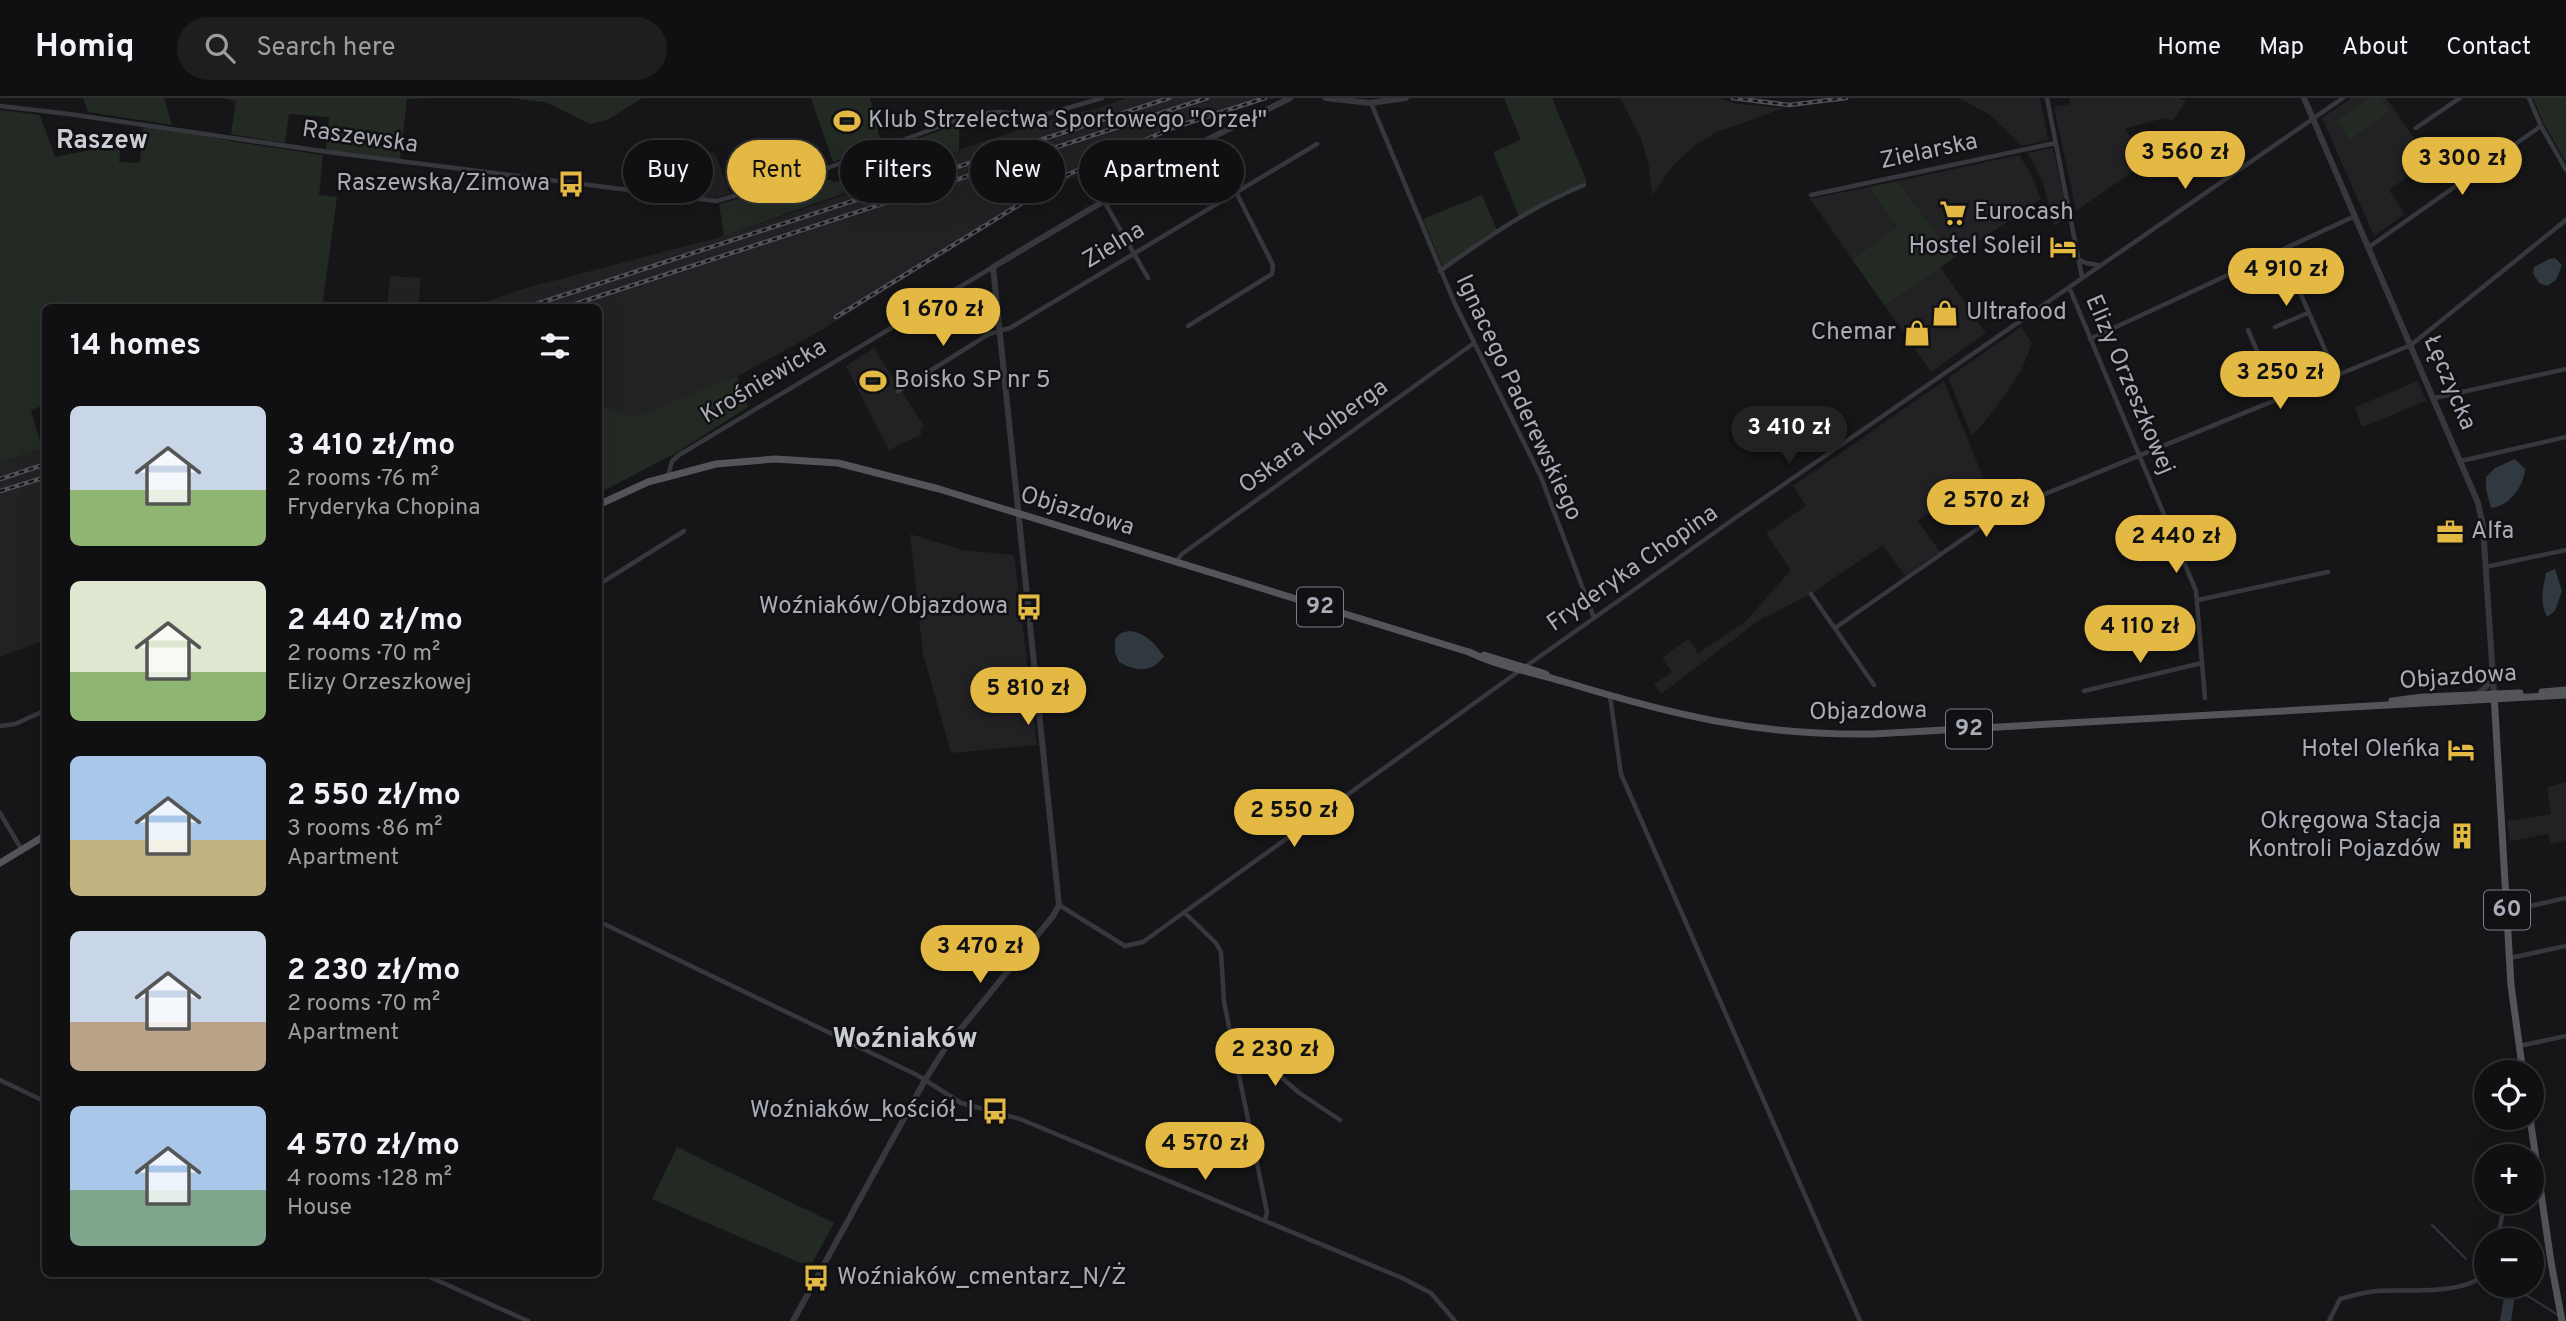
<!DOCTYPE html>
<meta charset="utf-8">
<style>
:root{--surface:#101012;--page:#1e1e20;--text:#f1f3f6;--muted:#9c9d9f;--line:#303032;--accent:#e3b843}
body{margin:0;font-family:Overpass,sans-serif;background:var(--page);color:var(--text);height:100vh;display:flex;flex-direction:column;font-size:26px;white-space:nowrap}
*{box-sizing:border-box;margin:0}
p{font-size:23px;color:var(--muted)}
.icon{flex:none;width:38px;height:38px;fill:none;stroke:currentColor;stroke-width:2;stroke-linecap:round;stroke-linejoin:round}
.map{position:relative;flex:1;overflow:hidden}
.drawer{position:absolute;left:42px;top:206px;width:560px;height:973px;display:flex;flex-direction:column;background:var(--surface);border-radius:10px;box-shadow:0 7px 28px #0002,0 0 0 2px var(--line)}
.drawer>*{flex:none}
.banner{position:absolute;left:623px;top:42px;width:665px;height:63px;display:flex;gap:14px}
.tools{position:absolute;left:2474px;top:962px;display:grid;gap:14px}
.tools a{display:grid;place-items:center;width:70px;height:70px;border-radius:50%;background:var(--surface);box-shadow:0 7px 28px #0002,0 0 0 2px var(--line);font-size:35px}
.price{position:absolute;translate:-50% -60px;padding:0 16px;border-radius:24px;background:var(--accent);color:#111;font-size:23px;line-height:46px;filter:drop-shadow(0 2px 4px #0008)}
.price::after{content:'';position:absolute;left:50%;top:42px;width:21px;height:16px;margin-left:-10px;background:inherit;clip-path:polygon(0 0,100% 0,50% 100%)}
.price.on{background:#222;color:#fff}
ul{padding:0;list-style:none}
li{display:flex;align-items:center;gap:21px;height:175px;padding:0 28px}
li span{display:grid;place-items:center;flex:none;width:196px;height:140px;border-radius:10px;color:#555}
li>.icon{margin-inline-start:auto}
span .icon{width:84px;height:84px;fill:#fffc;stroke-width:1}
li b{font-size:30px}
h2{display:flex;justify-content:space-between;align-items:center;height:84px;padding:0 28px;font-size:30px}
.pill{padding:0 24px;border-radius:32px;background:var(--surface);box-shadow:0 7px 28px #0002,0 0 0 2px var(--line);font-size:24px;line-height:63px}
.pill.on{background:var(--accent);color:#111}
header{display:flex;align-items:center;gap:42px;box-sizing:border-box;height:98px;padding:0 35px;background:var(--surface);border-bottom:2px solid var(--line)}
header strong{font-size:33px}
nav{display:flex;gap:38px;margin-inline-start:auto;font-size:24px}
.search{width:490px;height:63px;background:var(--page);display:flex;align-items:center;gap:18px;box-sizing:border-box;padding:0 24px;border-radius:38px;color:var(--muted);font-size:26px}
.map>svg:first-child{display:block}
.built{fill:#222225}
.green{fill:#232a24}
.water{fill:#303840}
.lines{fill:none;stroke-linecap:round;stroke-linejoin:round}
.stream{stroke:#303840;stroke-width:2}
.minor{stroke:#37383d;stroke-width:4.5}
.tertiary{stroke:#37383d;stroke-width:6}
.primary{stroke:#54555b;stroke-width:7}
.rail-casing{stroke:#515257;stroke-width:4.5}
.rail{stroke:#111113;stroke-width:2;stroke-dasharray:5;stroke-linecap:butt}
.labels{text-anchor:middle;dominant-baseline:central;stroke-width:5;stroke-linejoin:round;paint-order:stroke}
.shield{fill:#111113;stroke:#7b7e86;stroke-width:2}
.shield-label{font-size:23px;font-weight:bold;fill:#a9acb7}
.poi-label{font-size:24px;fill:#a9acb7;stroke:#111113;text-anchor:end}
.street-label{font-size:24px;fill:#a9acb7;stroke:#111113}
.neighbourhood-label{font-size:26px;font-weight:bold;fill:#caccd3;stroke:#111113}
.quarter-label{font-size:28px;font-weight:bold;fill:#caccd3;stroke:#111113}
</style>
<header>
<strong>Homiq</strong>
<div class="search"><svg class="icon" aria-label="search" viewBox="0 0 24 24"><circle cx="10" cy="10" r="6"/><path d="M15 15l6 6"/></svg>Search here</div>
<nav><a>Home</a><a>Map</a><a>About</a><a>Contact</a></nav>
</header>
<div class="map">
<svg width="2566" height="1223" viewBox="0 0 2566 1223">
<rect width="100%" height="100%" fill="#161618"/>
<path class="built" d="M1126 0H1275L1220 16 1162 37 1095 67 1003 120 820 233 729 283 635 319 599 308 598 210H465L526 190 724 138 898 78 914 67 1045 23 1098 10Z
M1620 0H1719L1737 6 1784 10 1717 34 1695 47 1673 68 1652 97 1649 69 1641 40Z
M1959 0H2040L2048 42 2022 48 1990 17Z
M2070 0H2179L2186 3 2173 22 2164 20 2125 31 2148 63 2076 113 2054 9 2070 6Z
M2351 0H2386L2430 63 2389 92 2405 116 2374 138 2322 20Z
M666 49 715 55 730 96 714 100 670 95 675 63 664 62Z
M2053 50 2068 118 2054 128 2043 84 2028 55Z
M2019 57 2030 74 2041 101 1954 160 1898 83Z
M1869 89 1897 129 1852 161 1810 101Z
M1940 169 1986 235 1931 274 1885 208Z
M390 178 421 180 418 210H387Z
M2021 229 2032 245 2022 271 1995 311 1972 338 1948 280Z
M874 250 924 328 920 333 922 336 889 352 846 268Z
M1944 283 1983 379 1918 423 1940 454 1905 478 1883 447 1815 493 1767 519 1765 518 1661 596 1654 586 1672 574 1662 560 1688 541 1698 555 1746 523 1791 472 1766 435 1806 408 1793 388Z
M2418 283 2426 303 2362 329 2355 309Z
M45 349V542L0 559V365Z
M910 436 963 452 1014 457 1037 647 951 655 923 556Z
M2566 684V742L2550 746 2548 736 2510 743 2507 723 2551 716 2547 689Z"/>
<path class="green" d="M83 0H164L172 27 88 14Z
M222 0H432L407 1 400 61 326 52 329 19 289 16 285 45 231 36 236 3Z
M510 0H642L607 22 590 26 545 4Z
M811 0H870L881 46 833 64Z
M1504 0H1552L1587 84 1562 94 1519 119 1493 54 1521 42Z
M2369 0H2380L2390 13 2350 42 2337 23Z
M2533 0H2566V64L2544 26Z
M0 12 40 17 55 59 121 46 119 64 140 65 143 29 175 32 235 44 323 57 319 97 337 99 322 210H46L45 307 31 312 42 350 0 365Z
M961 25 959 27V53L914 67 898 78 892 59 895 49Z
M890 50 891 70 854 82 856 91 724 138 719 106 809 82H831L833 84 841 83 840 79 851 66Z
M1898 83 1954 160 1885 208 1852 161 1897 129 1869 89Z
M1482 97 1497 132 1443 169 1423 121Z
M874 268 887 291 872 299 859 275Z
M737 278 748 309 674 356 599 395V308L635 319Z
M677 1049 834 1125 810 1169 652 1101Z"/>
<path class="water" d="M2555 160 2562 167 2556 182 2547 188 2539 185 2533 175 2534 169 2549 161Z
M2515 361 2525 371C2524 389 2509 408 2491 410L2486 391V379L2495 370Z
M2555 471 2562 493 2555 513 2547 519C2539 503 2543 491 2546 475Z
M1129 533C1145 534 1155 546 1164 558 1152 576 1136 573 1119 564L1115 555V541L1121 535Z
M2505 1193 2515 1197 2511 1223H2500Z"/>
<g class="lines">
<path class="stream" d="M2432 1127 2466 1161
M2512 1188 2558 1217"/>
<path class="minor" d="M2047 0 2082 179
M2529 0 2541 28 2566 72
M1371 5 1455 206 1541 379 1594 520
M0 8 69 16 328 54 716 103 809 77 973 16 1000 14 1040 18 1102 0
M2416 30 2460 0
M1811 97 2055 45
M1104 103 1148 180
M2369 149 2541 28
M2282 153 2336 277
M2080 162 2086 165 2098 167
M1440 173C1484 141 1533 108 1584 87
M2069 189 2196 493 2205 600
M1188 228 1272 176 1273 167 1236 94 1205 43
M2275 229 2308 215
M2248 232 2277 300
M2090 241 2355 118
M898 293 989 236 1010 230 1317 46
M2435 300 2566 271
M2461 363 2566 339
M668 378 672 363 679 357 993 169
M1176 464 1182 456 1474 245
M2485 469 2566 452
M598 487 684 433
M1811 496 1874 587
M2198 502 2328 474
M1835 530 2003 413 2411 247 2566 122
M1525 569 1738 418 2343 0
M2084 593 2202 565
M1610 598 1621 676 1860 1223
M0 628 15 626 46 612
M0 715 22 752
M1059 807 1125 848 1143 844 1519 573
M2508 813 2566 800
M1185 815 1216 845 1221 854 1224 904 1267 1114 1265 1122
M598 823 917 977 961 1005 1020 1021 1402 1180 1431 1195 1455 1223
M2510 860 2566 848
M1230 933 1298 994 1340 1022
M2519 948 2566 938
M0 982 46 1004
M2497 1143 2505 1104
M423 1176 528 1223
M2329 1223 2340 1201C2352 1198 2364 1194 2377 1193 2407 1191 2466 1198 2487 1174"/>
<path class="tertiary" d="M1326 0 1370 5 1406 0
M2304 0 2478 405 2483 428 2494 596
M2476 597 2486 589 2492 579
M793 1223 925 982 946 949 1053 818 1059 807 993 169 1205 43 1290 0"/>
<path class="primary" d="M598 407 648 384 716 366 775 361 838 365 939 391 1472 555
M1469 554C1500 569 1532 574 1565 584 1673 617 1758 638 1873 636L2566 597
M1484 557 1546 576
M2542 594 2566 592
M2494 596 2511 887 2523 975
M2392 603 2423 599 2520 595
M0 765 46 737
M2530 1020 2551 1164 2562 1223"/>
<g class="rail-casing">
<path id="rail" d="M1733 0 1789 7 1846 0
M524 210 1169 0
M563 210 1207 0
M836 219 1069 76 1172 30 1265 0
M0 381 46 366
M0 393 46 379"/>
</g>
<use href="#rail" class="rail"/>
</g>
<defs>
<g id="stadium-bare" transform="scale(2.1)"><path d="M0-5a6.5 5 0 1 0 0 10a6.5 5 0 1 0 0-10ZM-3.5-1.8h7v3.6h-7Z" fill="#e3b843" stroke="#111113" stroke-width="2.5" paint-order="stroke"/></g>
<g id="bus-bare" transform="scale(2.1)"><path d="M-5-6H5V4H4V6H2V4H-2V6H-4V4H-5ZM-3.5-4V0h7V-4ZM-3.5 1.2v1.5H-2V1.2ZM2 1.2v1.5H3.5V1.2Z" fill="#e3b843" stroke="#111113" stroke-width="2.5" paint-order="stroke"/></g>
<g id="supermarket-bare" transform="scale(2.1)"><path d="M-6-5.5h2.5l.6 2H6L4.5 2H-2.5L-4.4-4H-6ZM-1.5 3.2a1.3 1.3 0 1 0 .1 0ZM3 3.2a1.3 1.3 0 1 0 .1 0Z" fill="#e3b843" stroke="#111113" stroke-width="2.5" paint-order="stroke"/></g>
<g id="hotel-bare" transform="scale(2.1)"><path d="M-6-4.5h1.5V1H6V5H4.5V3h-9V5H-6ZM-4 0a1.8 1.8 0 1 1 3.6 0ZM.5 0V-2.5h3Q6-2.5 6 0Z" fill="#e3b843" stroke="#111113" stroke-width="2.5" paint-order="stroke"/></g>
<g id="shop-bare" transform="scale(2.1)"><path d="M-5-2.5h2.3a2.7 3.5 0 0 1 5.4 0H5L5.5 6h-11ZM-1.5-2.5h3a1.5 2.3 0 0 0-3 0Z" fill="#e3b843" stroke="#111113" stroke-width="2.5" paint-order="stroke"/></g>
<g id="office-bare" transform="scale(2.1)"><path d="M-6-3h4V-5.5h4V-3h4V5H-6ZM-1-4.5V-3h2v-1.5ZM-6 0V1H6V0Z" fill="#e3b843" stroke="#111113" stroke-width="2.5" paint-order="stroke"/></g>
<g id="building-bare" transform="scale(2.1)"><path d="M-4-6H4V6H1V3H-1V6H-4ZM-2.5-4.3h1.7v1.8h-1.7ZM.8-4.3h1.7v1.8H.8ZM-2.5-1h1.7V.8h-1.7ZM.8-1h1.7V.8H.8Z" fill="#e3b843" stroke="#111113" stroke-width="2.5" paint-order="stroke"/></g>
</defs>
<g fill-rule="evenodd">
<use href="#stadium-bare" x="847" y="23"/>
<use href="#bus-bare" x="571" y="86"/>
<use href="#supermarket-bare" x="1953" y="115"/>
<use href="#hotel-bare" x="2063" y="149"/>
<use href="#shop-bare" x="1945" y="215"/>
<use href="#shop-bare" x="1917" y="235"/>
<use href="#stadium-bare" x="873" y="283"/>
<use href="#office-bare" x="2450" y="434"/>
<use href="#bus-bare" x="1029" y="509"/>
<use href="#hotel-bare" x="2461" y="652"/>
<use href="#building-bare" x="2462" y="738"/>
<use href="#bus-bare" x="995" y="1013"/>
<use href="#bus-bare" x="816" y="1180"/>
</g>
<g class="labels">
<g class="shield">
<rect x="1297" y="489.5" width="46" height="39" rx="5"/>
<rect x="1946" y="611.5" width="46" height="39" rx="5"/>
<rect x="2484" y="792.5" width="46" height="39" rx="5"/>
</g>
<g class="shield-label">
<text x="1320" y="509">92</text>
<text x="1969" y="631">92</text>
<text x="2507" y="812">60</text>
</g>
<g class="poi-label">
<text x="868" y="23" text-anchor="start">Klub Strzelectwa Sportowego "Orzeł"</text>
<text x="550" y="86">Raszewska/Zimowa</text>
<text x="1974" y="115" text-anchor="start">Eurocash</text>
<text x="2042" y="149">Hostel Soleil</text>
<text x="1966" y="215" text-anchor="start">Ultrafood</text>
<text x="1896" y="235">Chemar</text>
<text x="894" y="283" text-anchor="start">Boisko SP nr 5</text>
<text x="2471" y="434" text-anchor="start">Alfa</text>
<text x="1008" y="509">Woźniaków/Objazdowa</text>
<text x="2440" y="652">Hotel Oleńka</text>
<text x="2441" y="724">Okręgowa Stacja<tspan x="2441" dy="28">Kontroli Pojazdów</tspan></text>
<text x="974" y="1013">Woźniaków_kościół_I</text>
<text x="837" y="1180" text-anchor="start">Woźniaków_cmentarz_N/Ż</text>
</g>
<g class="street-label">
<text transform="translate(360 40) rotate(8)">Raszewska</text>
<text transform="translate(1929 54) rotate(-12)">Zielarska</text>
<text transform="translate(1114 148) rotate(-31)">Zielna</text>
<text transform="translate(764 284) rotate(-31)">Krośniewicka</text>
<text transform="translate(2449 285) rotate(67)">Łęczycka</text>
<text transform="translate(2129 287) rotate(67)">Elizy Orzeszkowej</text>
<text transform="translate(1518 300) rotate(65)">Ignacego Paderewskiego</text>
<text transform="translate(1314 339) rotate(-36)">Oskara Kolberga</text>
<text transform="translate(1077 414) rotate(17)">Objazdowa</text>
<text transform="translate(1633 471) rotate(-35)">Fryderyka Chopina</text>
<text transform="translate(2458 580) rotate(-4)">Objazdowa</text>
<text transform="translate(1868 614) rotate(-1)">Objazdowa</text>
</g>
<g class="neighbourhood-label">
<text x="102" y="43">Raszew</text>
</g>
<g class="quarter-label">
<text x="905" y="942">Woźniaków</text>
</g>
</g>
</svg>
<div class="tools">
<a><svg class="icon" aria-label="locate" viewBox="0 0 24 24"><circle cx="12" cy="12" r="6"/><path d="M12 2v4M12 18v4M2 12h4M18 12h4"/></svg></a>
<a>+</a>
<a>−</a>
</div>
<b class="price" style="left:2185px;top:93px">3 560 zł</b>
<b class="price" style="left:2462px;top:99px">3 300 zł</b>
<b class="price" style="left:2286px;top:210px">4 910 zł</b>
<b class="price" style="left:943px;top:250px">1 670 zł</b>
<b class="price" style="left:2280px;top:313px">3 250 zł</b>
<b class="price on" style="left:1789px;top:368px">3 410 zł</b>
<b class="price" style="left:1986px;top:441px">2 570 zł</b>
<b class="price" style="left:2176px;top:477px">2 440 zł</b>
<b class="price" style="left:2140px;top:567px">4 110 zł</b>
<b class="price" style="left:1028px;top:629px">5 810 zł</b>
<b class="price" style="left:1294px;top:751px">2 550 zł</b>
<b class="price" style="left:980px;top:887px">3 470 zł</b>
<b class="price" style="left:1275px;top:990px">2 230 zł</b>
<b class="price" style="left:1205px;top:1084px">4 570 zł</b>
<div class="banner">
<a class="pill">Buy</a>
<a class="pill on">Rent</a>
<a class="pill">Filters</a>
<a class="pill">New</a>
<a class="pill">Apartment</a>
</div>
<section class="drawer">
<h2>14 homes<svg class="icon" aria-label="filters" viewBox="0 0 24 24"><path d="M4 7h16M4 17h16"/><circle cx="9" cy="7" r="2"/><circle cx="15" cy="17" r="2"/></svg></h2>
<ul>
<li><span style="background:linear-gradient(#c9d6e8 60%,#8fb573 0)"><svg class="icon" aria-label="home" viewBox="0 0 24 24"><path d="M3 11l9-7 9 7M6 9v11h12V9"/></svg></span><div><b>3 410 zł/mo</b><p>2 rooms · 76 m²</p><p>Fryderyka Chopina</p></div></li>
<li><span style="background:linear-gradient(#dfe7d0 65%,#8fb573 0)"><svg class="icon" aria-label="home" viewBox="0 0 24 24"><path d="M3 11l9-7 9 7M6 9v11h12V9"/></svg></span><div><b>2 440 zł/mo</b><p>2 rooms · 70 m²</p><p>Elizy Orzeszkowej</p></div></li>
<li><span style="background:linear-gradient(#a9c7e8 60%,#c2b280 0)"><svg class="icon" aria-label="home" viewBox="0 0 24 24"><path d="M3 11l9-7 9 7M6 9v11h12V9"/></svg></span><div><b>2 550 zł/mo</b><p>3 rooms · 86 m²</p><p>Apartment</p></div></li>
<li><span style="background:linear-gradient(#c9d6e8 65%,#b9a48a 0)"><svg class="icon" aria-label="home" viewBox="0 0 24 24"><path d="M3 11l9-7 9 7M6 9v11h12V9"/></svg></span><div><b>2 230 zł/mo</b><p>2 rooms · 70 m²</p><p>Apartment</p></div></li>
<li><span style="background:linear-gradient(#a9c7e8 60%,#7fa58c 0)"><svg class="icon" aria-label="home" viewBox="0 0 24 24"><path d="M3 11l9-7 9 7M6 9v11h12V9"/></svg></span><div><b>4 570 zł/mo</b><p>4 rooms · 128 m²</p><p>House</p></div></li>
</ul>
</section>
</div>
